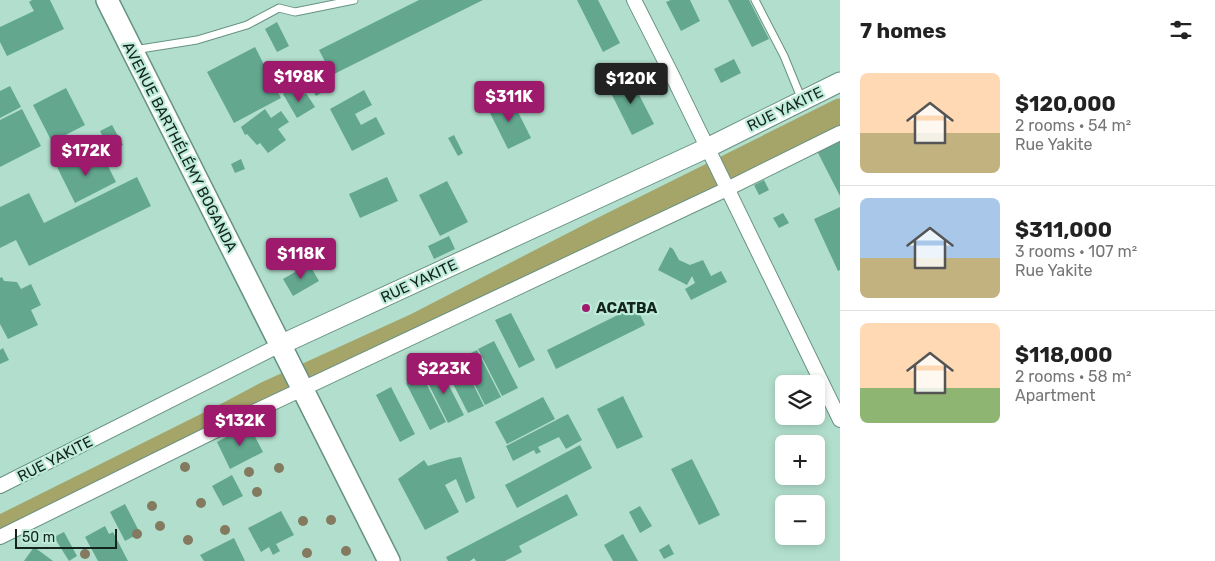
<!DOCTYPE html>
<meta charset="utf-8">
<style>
:root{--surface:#fff;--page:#f2f2f2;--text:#222;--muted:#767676;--line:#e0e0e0;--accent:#9d1a6c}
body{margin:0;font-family:Rubik,sans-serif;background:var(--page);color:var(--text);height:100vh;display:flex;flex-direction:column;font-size:19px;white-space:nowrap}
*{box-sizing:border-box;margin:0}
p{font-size:16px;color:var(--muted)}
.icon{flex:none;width:28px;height:28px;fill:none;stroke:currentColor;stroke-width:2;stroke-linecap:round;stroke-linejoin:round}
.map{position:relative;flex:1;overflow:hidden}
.side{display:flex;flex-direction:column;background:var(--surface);width:375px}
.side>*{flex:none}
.controls{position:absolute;left:775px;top:375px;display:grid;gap:10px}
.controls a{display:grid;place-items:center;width:50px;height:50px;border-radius:8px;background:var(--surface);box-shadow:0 2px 8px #0003;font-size:25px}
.scale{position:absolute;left:15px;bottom:12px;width:102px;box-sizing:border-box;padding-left:5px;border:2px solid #13241e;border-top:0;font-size:14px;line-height:18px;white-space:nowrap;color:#13241e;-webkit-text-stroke:4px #bfecda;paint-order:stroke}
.price{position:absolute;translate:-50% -42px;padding:0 11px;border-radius:5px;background:var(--accent);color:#fff;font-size:16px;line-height:32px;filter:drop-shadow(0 1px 2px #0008)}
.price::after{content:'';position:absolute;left:50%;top:30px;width:15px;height:11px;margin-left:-8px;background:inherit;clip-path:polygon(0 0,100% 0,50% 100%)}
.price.on{background:#222;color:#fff}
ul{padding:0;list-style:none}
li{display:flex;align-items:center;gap:15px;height:125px;padding:0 20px}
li+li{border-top:1px solid var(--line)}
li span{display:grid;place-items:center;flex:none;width:140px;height:100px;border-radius:8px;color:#555}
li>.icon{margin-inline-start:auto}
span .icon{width:60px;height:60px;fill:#fffc;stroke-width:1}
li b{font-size:21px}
h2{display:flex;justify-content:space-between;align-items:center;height:60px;padding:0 20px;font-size:21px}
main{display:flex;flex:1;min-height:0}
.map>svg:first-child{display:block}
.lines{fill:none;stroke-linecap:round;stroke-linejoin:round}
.river{stroke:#a5a569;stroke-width:25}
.building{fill:#62a78e}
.service-casing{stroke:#689282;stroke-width:9}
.minor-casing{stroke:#689282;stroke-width:16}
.secondary-casing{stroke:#689282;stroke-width:21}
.primary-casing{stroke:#689282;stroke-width:24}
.service{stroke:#fff;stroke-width:7}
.minor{stroke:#fff;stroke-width:14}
.secondary{stroke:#fff;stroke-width:19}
.primary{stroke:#fff;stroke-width:21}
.tree{fill:#837a5f}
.poi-dot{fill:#9d1a6c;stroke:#bfecda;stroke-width:2}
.labels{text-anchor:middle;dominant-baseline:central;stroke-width:4.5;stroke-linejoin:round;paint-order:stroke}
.street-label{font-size:15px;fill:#13241e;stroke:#bfecda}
.poi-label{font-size:15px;font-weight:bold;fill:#13241e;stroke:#bfecda;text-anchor:start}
</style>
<main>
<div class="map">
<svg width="840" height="561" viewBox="0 0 840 561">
<rect width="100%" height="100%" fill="#b2dfcd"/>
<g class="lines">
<path class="river" d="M0 528 223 417 268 393 417 325 601 230 840 111"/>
</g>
<path class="building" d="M32 0H50L64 29 7 56 0 42V27L34 11 29 2Z
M419 0H483L332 75 319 50Z
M577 0H598L620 43 603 52Z
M671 0H690L700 21 681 31 666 2Z
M728 0H749L769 39 752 47Z
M277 22 289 46 277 52 265 29Z
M255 47 281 98 234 123 207 72Z
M734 59 741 73 721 83 714 69Z
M320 64 333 86 316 96 303 73Z
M629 75 654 124 632 135 607 85Z
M10 86 21 107 0 118V91Z
M66 88 85 125 52 142 33 105Z
M293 88 299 98 306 93 315 107 297 118 283 94Z
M364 90 372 105 355 114 361 125 376 117 385 134 352 151 330 109Z
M510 96 531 138 508 149 487 107Z
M22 109 41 146 0 167V120Z
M265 109 271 118 281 111 289 122 278 129 286 140 268 153 260 143 257 145 247 134 245 135 241 127Z
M112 125 123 145 110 151 100 131Z
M454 135 463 153 458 156 448 138Z
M840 139V196L817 151Z
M102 154 116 182 75 203 57 167 81 155 85 162Z
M241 159 245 169 235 173 231 164Z
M137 177 151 206 29 266 16 240 0 248V207L29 193 44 223Z
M387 177 398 201 360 218 349 194Z
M764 180 769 190 759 195 754 185Z
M447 181 468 222 440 236 419 195Z
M840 207V270L838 271 814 219Z
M783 213 789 223 779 228 773 218Z
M449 236 455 249 434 259 428 246Z
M670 247 673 249 679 260 690 265 703 260 711 276 721 271 727 282 691 300 685 289 695 283 692 276 687 285 658 270Z
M309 264 319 281 293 296 283 279Z
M2 277 4 281 17 282 21 289 31 284 41 305 31 310 38 325 8 339 0 324V278Z
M636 306 645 325 556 369 547 350Z
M511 313 535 360 519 368 495 320Z
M494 341 518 388 502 396 478 349Z
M3 348 9 360 0 364V350Z
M477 350 501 397 485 405 461 358Z
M460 358 484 406 468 413 444 366Z
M440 368 464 415 448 423 424 375Z
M422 375 446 422 430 430 406 383Z
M391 387 415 434 400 442 376 395Z
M623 396 643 437 617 449 597 409Z
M543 397 555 419 507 444 495 422Z
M568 414 582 440 566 449 559 437 538 447 541 452 536 454 534 450 513 461 506 446Z
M249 425 263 452 230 469 217 442Z
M580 445 592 468 517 508 505 485Z
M461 457 475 498 466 503 456 479 445 485 459 512 425 530 398 479 424 460 428 466 450 459Z
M692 459 720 515 699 525 671 469Z
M232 475 243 496 223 506 212 486Z
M567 494 578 515 519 546 522 552 505 561H476L474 558 470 561H448L446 557Z
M125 504 140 533 125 541 110 512Z
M640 506 652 526 640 533 629 512Z
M281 511 294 535 276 544 280 551 273 555 269 547 261 552 248 528Z
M105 526 109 534 113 532 128 561H98L85 537Z
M64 532 77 556 69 561 54 537Z
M623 534 638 561H613L604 545Z
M234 538 245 561H204L200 555Z
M669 544 674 554 664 559 659 550Z
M34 547 53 561H24Z"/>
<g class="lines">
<g class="service-casing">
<path id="service" d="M755 0 784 56 802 100
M134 50 197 40 247 25 279 8 295 12 354 0"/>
</g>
<g class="minor-casing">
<path id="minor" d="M634 0 672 75 840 420
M0 486 280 345
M0 537 245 416 727 189 840 133"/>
</g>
<g class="secondary-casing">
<path id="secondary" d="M280 345 707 148 840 82"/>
</g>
<g class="primary-casing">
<path id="primary" d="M107 0 389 561"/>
</g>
<use href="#service" class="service"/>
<use href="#minor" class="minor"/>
<use href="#secondary" class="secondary"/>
<use href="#primary" class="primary"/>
</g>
<g class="tree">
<circle cx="185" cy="467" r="5"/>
<circle cx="279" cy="468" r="5"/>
<circle cx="249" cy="472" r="5"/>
<circle cx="257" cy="492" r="5"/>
<circle cx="201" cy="503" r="5"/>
<circle cx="152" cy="506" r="5"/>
<circle cx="331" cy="520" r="5"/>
<circle cx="303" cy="521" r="5"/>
<circle cx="160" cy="526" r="5"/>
<circle cx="225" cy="530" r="5"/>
<circle cx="137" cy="534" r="5"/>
<circle cx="188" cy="540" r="5"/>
<circle cx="346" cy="551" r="5"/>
<circle cx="307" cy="553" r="5"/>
<circle cx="85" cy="554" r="5"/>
</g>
<circle class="poi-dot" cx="586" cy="308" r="5"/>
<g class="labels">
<g class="street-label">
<text transform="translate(785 109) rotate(-26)">RUE YAKITE</text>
<text transform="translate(180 147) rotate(63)">AVENUE BARTHÉLÉMY BOGANDA</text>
<text transform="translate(419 281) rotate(-25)">RUE YAKITE</text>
<text transform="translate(55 459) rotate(-27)">RUE YAKITE</text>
</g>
<g class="poi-label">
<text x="596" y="308">ACATBA</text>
</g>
</g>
</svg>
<div class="controls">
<a><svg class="icon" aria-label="layers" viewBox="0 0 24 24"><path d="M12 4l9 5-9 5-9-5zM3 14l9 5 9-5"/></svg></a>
<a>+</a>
<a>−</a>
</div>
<div class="scale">50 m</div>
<b class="price" style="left:299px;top:103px">$198K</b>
<b class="price on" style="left:631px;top:105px">$120K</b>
<b class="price" style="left:509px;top:123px">$311K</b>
<b class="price" style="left:86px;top:177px">$172K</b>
<b class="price" style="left:301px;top:280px">$118K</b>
<b class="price" style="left:444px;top:395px">$223K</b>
<b class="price" style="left:240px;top:447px">$132K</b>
</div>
<section class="side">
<h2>7 homes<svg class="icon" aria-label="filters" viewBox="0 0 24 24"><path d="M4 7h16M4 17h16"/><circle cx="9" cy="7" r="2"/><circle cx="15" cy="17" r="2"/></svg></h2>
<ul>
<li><span style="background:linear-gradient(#ffd9b3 60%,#c2b280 0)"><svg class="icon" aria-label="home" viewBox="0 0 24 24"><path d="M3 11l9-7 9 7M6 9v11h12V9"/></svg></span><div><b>$120,000</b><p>2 rooms · 54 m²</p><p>Rue Yakite</p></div></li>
<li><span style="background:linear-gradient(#a9c7e8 60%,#c2b280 0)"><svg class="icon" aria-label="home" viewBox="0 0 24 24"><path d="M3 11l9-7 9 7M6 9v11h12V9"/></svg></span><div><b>$311,000</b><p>3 rooms · 107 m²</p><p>Rue Yakite</p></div></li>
<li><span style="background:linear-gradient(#ffd9b3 65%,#8fb573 0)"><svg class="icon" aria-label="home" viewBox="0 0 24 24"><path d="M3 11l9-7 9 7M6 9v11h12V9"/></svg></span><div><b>$118,000</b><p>2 rooms · 58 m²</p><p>Apartment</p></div></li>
</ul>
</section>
</main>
